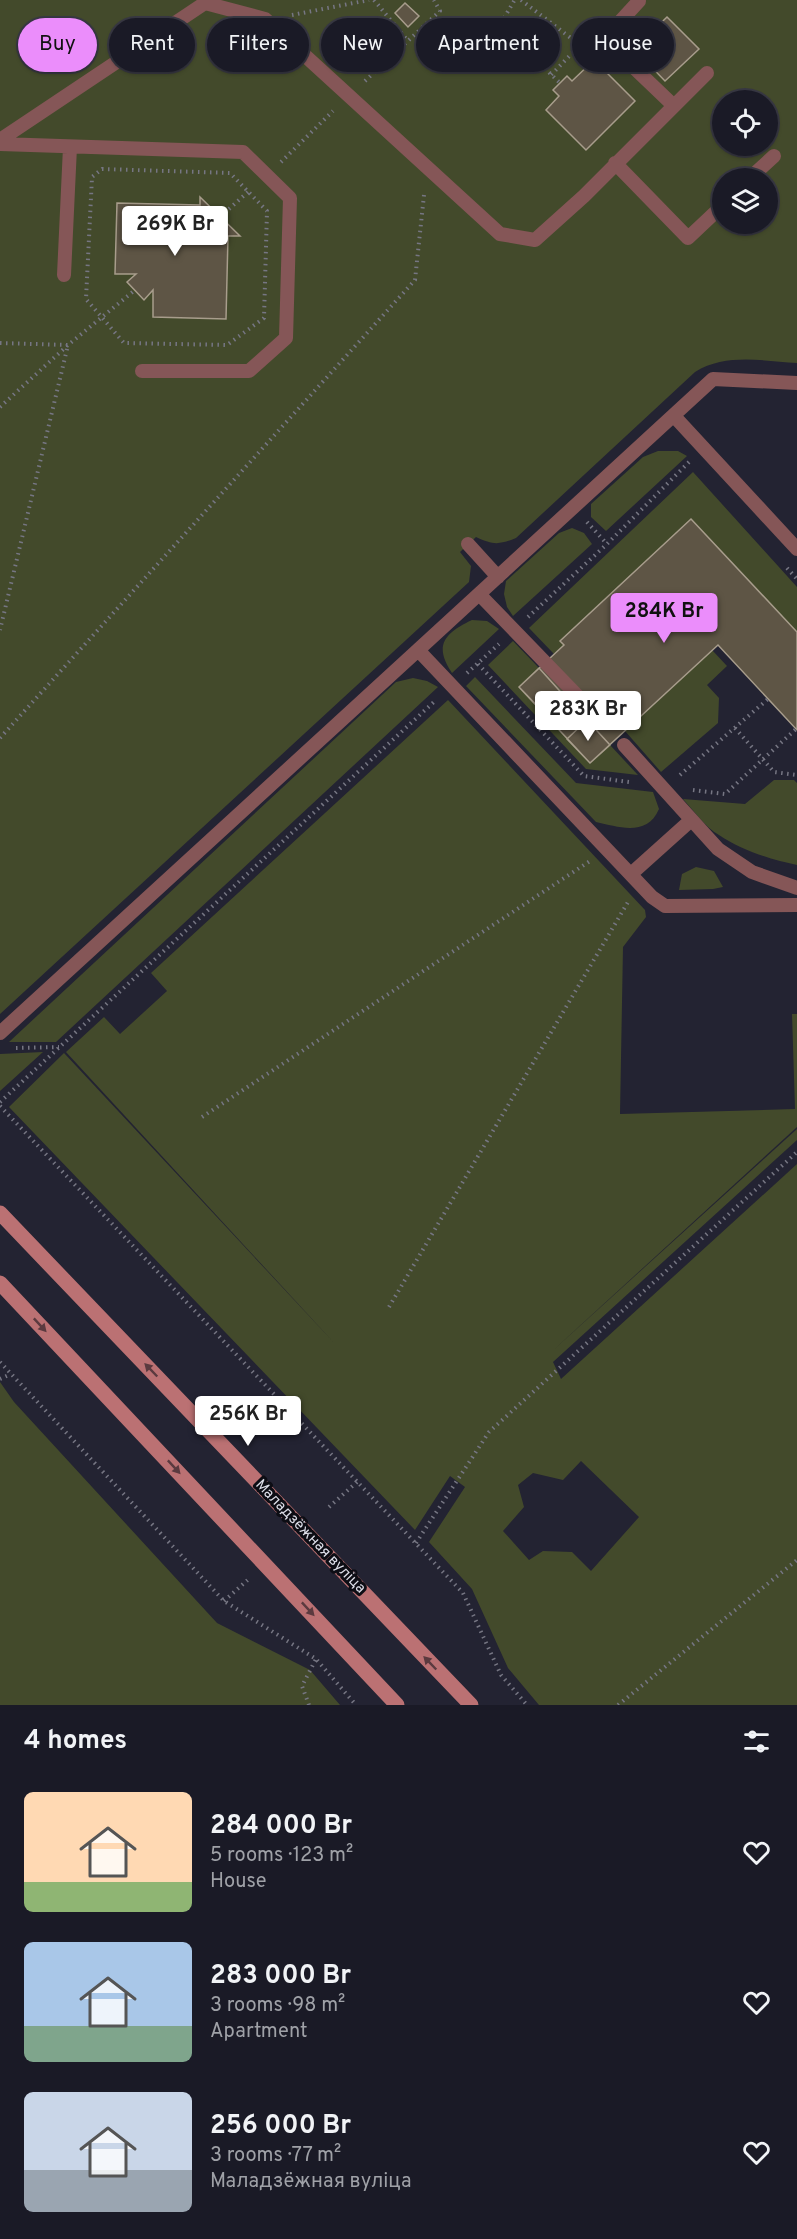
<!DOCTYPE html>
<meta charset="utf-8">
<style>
:root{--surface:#1a1a26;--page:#272732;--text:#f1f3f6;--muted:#9fa1a7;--line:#383843;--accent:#eb8dfb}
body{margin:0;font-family:Overpass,sans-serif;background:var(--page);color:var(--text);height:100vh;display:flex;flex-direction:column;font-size:22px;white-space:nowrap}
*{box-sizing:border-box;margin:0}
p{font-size:20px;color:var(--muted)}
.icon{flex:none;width:33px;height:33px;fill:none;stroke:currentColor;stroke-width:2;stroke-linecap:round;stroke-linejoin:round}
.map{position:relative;height:1705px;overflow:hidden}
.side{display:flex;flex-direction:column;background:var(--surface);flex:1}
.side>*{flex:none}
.hud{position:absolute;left:18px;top:18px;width:762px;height:54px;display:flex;gap:12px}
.fabs{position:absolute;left:712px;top:90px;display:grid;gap:12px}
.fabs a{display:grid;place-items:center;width:66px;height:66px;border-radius:50%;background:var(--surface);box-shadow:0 2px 4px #0004,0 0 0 2px var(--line);font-size:30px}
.price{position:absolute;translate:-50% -51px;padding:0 14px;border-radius:6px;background:#fff;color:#222;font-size:20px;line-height:39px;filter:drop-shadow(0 2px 3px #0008)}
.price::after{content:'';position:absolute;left:50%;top:36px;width:18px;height:14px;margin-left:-9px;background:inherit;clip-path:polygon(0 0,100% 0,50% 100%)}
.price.selected{background:var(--accent);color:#111}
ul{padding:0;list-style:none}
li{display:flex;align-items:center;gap:18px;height:150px;padding:0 24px}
li span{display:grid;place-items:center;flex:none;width:168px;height:120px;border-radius:9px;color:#555}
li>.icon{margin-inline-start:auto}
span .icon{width:72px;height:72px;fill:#fffc;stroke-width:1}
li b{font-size:26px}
h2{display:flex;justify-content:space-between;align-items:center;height:72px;padding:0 24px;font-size:26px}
.pill{padding:0 21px;border-radius:27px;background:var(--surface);box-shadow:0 2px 4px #0004,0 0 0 2px var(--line);font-size:21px;line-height:54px}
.pill.selected{background:var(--accent);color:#111}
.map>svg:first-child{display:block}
.green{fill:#434a2b;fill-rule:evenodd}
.building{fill:#5e5545;stroke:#a89d8c;stroke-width:1.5}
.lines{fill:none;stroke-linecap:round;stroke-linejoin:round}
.path{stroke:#767683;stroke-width:4;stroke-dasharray:1.5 4.5;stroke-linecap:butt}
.lane{stroke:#855657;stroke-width:14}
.secondary{stroke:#bb7173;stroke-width:15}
.oneway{fill:#5b3a3f}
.labels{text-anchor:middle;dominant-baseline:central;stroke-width:6;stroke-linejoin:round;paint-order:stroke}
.street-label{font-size:15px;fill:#dcdde7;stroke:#0d0d14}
</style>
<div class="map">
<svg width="797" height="1705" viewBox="0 0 797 1705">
<rect width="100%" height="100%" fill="#232332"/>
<path class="green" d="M0 0H797V363C762 361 726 353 695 372L516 538C499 545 493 545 476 537L460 552 471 566 469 582 0 1014ZM723 100H768V146H723ZM723 178H768V224H723Z
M658 451H678L687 456 606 531 591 517V504L643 457Z
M693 472 797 587V632L560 641 564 645 554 654 529 628Z
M572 528 584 533 592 544 513 616 507 607 504 594 506 581 559 533Z
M472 620 487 621 499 629 452 673C433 645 445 633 472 620Z
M513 641 539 668 519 687 590 763 610 745 638 775 586 769 488 665Z
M712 650 727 666 707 685 719 698 718 723 661 772 625 731Z
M475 677 576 783 653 792 659 809C647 837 619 827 596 822L466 686Z
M413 678 427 681 438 687 56 1042H9L396 682Z
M448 700 645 910 646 917 623 947 620 1114 795 1109 792 1014H797V1127L549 1354 797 1129V1140L553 1362 561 1379 797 1164V1705H539L508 1668 472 1589 429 1542 465 1487 450 1476 415 1530 9 1107 64 1053 337 1346 66 1052 104 1017 120 1034 167 991 151 973ZM581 1461 639 1517 591 1571 572 1552 543 1551 529 1560 503 1531 524 1507 518 1485 533 1473 563 1480Z
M774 780H794L797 783V865C772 860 741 850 719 835 705 827 694 811 683 799L745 804Z
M696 867 714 871 723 887 713 889 679 890 682 874Z
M43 1052 0 1091V1054Z
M0 1382 14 1402 217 1623 310 1670 340 1705H0Z"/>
<path class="building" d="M405 3 419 16 408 27 395 13Z
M667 17 699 49 665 81 634 49Z
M435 32 448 45 437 55 424 43Z
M594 60 635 101 586 150 546 110 559 96 553 90 567 76 572 81Z
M200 197 240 236H228L226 319 153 317V290L144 300 127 282 136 274H115L117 203 200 205Z
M691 519 797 632V730L718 645 590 763 519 687 564 645 560 641Z
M539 668 567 699 548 717 519 687Z
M587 720 610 745 590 763 567 739Z"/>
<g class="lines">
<path class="path" d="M374 0 408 41
M521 0 580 45 551 75
M514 1 500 25 560 83
M292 15 369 0
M365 81 440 11 434 0
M281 162 333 111
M102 169 230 173 267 211 264 318 227 345 124 343 86 299 92 177Z
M220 217 249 191
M0 343 68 345 0 630
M0 407 68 345 135 290
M587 522 607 544
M787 568 797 579
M528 617 607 544 689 462
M478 664 584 776 629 782
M467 673 499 644
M735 728 774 772 797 775
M0 738 415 280 424 195
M680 775 768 699
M693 790 725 794 796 729
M16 1048 59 1047
M0 1102 436 700
M0 1106 463 1593 501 1675 527 1705
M202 1117 590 861
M389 1307 628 902
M0 1362 224 1601 316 1659 356 1705
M0 1379 11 1374
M329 1507 357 1482
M416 1543 489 1432 797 1152
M224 1601 250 1578
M309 1705 302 1686 316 1659
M618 1705 797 1560"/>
<path class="lane" d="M638 0 639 1 604 39 674 106
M0 140 205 3 265 19 500 234 535 240 584 196 707 73
M0 144 243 152 290 198 286 338 249 371H142
M615 163 688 238 723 205
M750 178 774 156
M64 275 70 147
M674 416 797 549
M468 544 498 577
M479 594 598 717
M418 650 713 379 797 383
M624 745 718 849 752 872 797 888
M631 874 690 821
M0 1033 418 650 652 897 665 906 797 905"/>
<path class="secondary" d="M0 1213 471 1705
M0 1283 397 1705"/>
</g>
<defs><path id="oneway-solid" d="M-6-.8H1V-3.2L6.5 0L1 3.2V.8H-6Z" transform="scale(1.5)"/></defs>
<g class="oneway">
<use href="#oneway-solid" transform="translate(40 1325) rotate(47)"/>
<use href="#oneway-solid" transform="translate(151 1370) rotate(-134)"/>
<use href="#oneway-solid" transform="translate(174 1467) rotate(47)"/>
<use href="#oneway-solid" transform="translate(308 1609) rotate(47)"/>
<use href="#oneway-solid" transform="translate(430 1663) rotate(-134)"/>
</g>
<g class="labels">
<g class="street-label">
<text transform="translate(310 1537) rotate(46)">Маладзёжная вуліца</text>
</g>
</g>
</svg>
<div class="fabs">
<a><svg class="icon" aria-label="locate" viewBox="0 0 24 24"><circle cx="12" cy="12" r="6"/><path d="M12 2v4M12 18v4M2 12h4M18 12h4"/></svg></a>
<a><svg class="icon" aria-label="layers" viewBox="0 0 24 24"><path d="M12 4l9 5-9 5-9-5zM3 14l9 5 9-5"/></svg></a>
</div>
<b class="price" style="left:175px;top:257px">269K Br</b>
<b class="price selected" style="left:664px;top:644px">284K Br</b>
<b class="price" style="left:588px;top:742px">283K Br</b>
<b class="price" style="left:248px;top:1447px">256K Br</b>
<div class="hud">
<a class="pill selected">Buy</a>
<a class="pill">Rent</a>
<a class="pill">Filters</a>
<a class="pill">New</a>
<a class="pill">Apartment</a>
<a class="pill">House</a>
</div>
</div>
<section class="side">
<h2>4 homes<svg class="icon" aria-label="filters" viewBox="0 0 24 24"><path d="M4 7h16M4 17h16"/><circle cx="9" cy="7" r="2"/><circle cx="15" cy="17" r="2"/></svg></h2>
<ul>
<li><span style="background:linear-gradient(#ffd9b3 75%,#8fb573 0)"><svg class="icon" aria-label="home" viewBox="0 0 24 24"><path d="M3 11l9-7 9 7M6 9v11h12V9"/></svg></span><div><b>284 000 Br</b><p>5 rooms · 123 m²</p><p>House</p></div><svg class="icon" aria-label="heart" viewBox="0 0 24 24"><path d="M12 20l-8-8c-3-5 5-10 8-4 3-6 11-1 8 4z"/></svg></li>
<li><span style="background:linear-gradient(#a9c7e8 70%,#7fa58c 0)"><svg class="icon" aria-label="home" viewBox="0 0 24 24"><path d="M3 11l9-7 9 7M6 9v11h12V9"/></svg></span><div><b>283 000 Br</b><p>3 rooms · 98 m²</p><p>Apartment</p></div><svg class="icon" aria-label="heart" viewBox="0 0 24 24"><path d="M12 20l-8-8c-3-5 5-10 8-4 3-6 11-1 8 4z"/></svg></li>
<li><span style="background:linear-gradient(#c9d6e8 65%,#9aa5b1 0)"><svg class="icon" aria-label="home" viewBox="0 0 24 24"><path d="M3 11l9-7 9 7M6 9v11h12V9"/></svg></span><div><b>256 000 Br</b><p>3 rooms · 77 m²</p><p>Маладзёжная вуліца</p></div><svg class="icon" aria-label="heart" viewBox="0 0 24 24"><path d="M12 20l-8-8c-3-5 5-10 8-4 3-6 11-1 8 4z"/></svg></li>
</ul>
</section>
